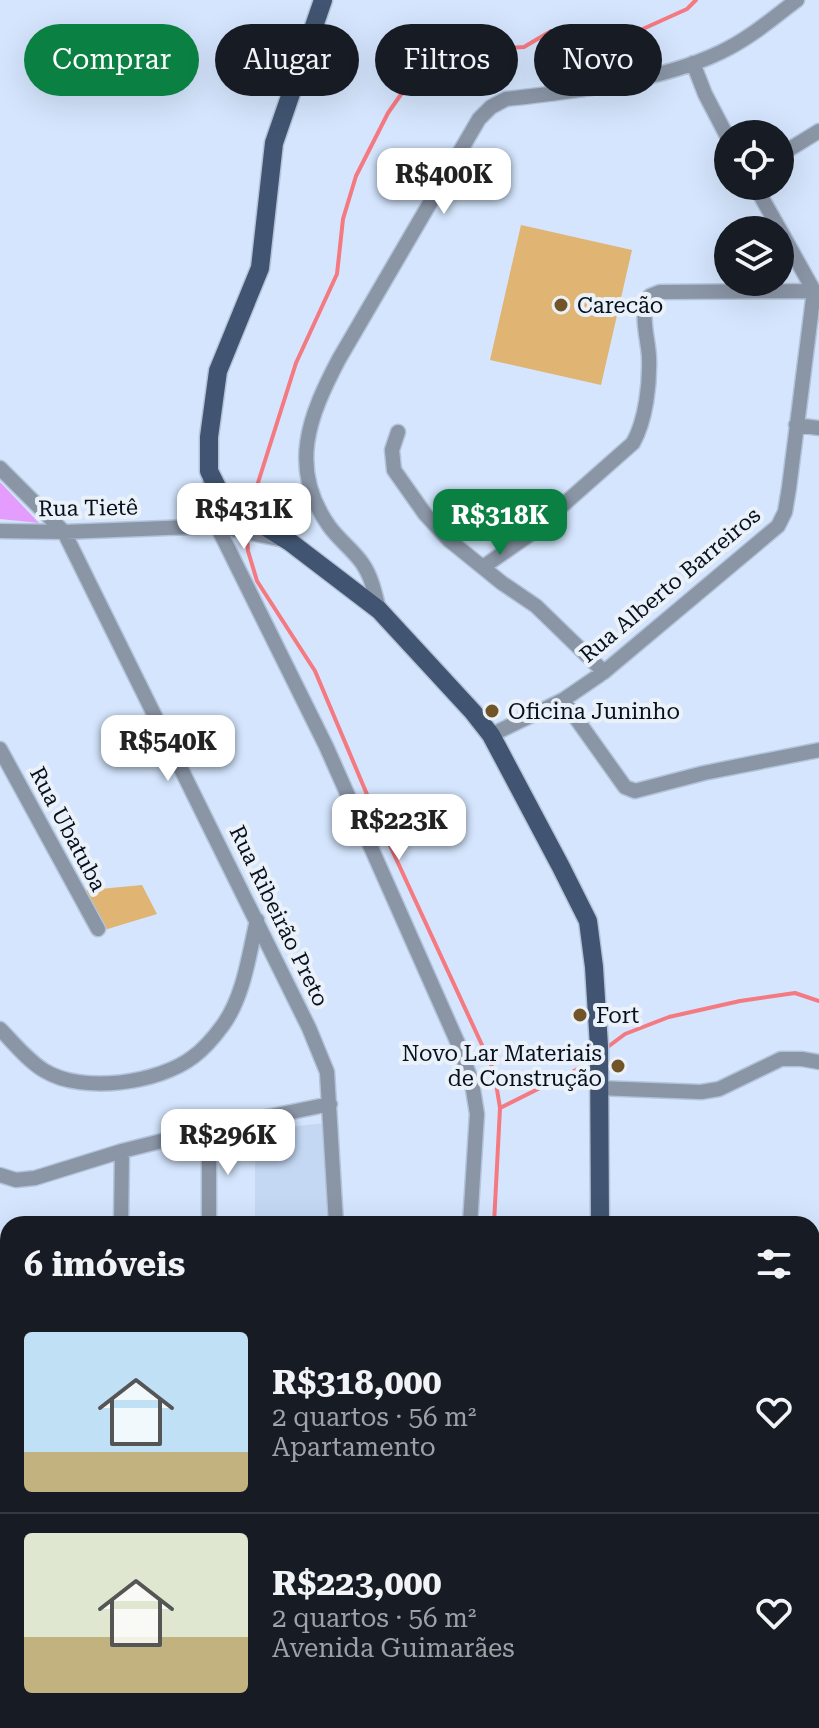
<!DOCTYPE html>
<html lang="pt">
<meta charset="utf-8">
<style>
:root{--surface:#171b24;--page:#242831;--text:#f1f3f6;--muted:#9ea1a6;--line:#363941;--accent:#0b8043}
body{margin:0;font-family:"Roboto Serif",serif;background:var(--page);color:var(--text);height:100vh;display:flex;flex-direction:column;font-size:30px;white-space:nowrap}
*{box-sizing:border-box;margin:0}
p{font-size:26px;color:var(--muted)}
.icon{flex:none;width:44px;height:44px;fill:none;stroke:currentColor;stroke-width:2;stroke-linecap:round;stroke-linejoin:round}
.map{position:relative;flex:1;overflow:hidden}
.drawer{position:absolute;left:0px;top:1216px;width:820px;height:512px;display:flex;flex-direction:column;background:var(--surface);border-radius:24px 24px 0 0;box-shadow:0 8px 32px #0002}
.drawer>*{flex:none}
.guide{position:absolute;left:24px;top:24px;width:772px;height:72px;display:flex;gap:16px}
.tools{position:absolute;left:714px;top:120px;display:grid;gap:16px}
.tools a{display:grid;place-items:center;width:80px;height:80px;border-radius:50%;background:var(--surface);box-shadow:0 8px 32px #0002;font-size:40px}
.price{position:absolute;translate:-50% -68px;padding:0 18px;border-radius:16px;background:#fff;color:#222;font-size:26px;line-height:52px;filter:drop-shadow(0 2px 4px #0008)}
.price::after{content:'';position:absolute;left:50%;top:48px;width:24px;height:18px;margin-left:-12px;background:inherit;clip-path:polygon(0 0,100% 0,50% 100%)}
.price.on{background:var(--accent);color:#fff}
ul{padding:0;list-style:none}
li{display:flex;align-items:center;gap:24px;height:200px;padding:0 24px}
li+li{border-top:2px solid var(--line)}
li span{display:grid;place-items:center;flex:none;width:224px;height:160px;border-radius:8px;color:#555}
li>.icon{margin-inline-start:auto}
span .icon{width:96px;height:96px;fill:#fffc;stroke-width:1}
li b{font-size:34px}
h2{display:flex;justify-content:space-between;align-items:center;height:96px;padding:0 24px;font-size:34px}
.pill{padding:0 28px;border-radius:36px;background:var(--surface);box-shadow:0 8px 32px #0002;font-size:28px;line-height:72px}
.pill.on{background:var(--accent);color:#fff}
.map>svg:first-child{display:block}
.built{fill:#c4d8f4}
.green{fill:#e0b472}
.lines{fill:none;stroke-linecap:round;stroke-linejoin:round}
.stream{stroke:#f47981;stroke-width:4}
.building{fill:#e49dfc}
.minor-casing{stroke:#b3c3d9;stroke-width:17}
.major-casing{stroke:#b3c3d9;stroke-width:21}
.minor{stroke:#8a95a6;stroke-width:14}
.major{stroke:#415572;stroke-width:18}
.poi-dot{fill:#715528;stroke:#ebf1f9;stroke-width:3}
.labels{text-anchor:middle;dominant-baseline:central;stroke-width:8;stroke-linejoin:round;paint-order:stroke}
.poi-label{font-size:22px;fill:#07101d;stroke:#ebf1f9;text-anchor:start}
.street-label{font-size:22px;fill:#07101d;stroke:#ebf1f9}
</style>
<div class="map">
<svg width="819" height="1728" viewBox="0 0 819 1728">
<rect width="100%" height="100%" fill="#d4e5fd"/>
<path class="built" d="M324 1123 327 1224H255V1131Z"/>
<path class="green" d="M521 225 632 250 601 385 490 360Z
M142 885 157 914 101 931 79 891Z"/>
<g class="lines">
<path class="stream" d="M249 511 296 363 337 274 343 219 356 176 388 113 411 80 506 48 524 47 551 31H593L614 42 687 9 696 0
M247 536 248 551 257 581 315 671 374 811 494 1071 500 1108 494 1224
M605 1049 625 1034 669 1017 740 1001 795 993 819 1001
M500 1108 576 1070 592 1059
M611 1720V1728"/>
</g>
<path class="building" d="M0 482 39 523 0 519Z"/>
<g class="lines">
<g class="minor-casing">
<path id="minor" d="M693 63 705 94 728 138
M780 155 819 131
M755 186 780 230
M796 425 819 428
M398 432 392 450 394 470 425 514 449 540 502 583 536 606 604 672
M0 468 64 532 309 1028 327 1072 336 1224
M217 526 326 746 460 1048 472 1083 477 1114 470 1224
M217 526 279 539
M0 531 64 532 217 526 210 479
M483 567 529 535 633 443C646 420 650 383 649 357 648 337 639 314 650 296L660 292 814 291
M379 610C375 594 372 577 362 563 353 550 339 540 329 526 288 468 309 416 339 359L479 119 491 107 506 99C572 92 661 81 721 52 749 39 773 18 797 0
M563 700 625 787 635 791 704 773 819 750
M491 735 563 700 604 672 778 526 785 512 789 488 814 291 780 230
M0 749 98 929
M0 1029C14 1043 28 1061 45 1071 83 1094 159 1083 193 1057 204 1049 215 1036 223 1025 244 996 249 954 257 920
M598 1088 701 1092 719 1089 781 1059H802L819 1062
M209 1129V1224
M0 1175 16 1180 35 1178 122 1151 209 1129 330 1104
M121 1224 122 1151
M812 1299 819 1292
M812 1459 819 1506
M300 1720V1728
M412 1720V1728
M578 1720V1728"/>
</g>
<g class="major-casing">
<path id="major" d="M323 0 274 143 260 268 218 371 209 437V471L219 491 232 506 290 542 379 610 473 712 491 735 561 867 588 921 594 967 599 1046 600 1224
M689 1728 690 1720"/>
</g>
<use href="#minor" class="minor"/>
<use href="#major" class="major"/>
</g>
<g class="poi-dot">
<circle cx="561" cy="305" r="8"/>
<circle cx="492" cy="711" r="8"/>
<circle cx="580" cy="1015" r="8"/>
<circle cx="618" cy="1066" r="8"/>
</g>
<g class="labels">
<g class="poi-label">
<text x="577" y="305">Carecão</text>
<text x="508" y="711">Oficina Juninho</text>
<text x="596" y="1015">Fort</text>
<text x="602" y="1053" text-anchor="end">Novo Lar Materiais<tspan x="602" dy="25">de Construção</tspan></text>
</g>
<g class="street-label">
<text transform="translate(88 508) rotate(-1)">Rua Tietê</text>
<text transform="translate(670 585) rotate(-40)">Rua Alberto Barreiros</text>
<text transform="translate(68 829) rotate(62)">Rua Ubatuba</text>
<text transform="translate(279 916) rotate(64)">Rua Ribeirão Preto</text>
</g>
</g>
</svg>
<div class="tools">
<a><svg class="icon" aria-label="locate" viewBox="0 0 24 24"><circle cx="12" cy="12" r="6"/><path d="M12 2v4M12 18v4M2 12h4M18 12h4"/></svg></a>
<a><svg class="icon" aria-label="layers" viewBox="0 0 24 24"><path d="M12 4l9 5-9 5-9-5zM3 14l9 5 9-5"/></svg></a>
</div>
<b class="price" style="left:444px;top:216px">R$400K</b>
<b class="price" style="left:244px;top:551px">R$431K</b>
<b class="price on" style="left:500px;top:557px">R$318K</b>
<b class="price" style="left:168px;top:783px">R$540K</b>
<b class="price" style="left:399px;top:862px">R$223K</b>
<b class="price" style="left:228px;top:1177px">R$296K</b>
<div class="guide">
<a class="pill on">Comprar</a>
<a class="pill">Alugar</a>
<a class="pill">Filtros</a>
<a class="pill">Novo</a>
</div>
<section class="drawer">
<h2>6 imóveis<svg class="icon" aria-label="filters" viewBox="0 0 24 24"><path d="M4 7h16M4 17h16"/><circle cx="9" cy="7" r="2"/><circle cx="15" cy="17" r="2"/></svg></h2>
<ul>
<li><span style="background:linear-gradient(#bfe0f5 75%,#c2b280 0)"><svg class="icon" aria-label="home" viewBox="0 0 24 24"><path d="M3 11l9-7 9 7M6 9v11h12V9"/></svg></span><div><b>R$318,000</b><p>2 quartos · 56 m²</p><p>Apartamento</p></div><svg class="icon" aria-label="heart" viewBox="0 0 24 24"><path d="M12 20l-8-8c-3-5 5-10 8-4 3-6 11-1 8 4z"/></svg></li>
<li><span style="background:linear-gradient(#dfe7d0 65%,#c2b280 0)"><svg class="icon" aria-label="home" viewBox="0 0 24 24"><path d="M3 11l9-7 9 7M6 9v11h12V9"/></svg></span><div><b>R$223,000</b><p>2 quartos · 56 m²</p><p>Avenida Guimarães</p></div><svg class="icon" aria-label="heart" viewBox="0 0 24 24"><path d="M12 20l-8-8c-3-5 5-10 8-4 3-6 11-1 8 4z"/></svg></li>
</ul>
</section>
</div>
